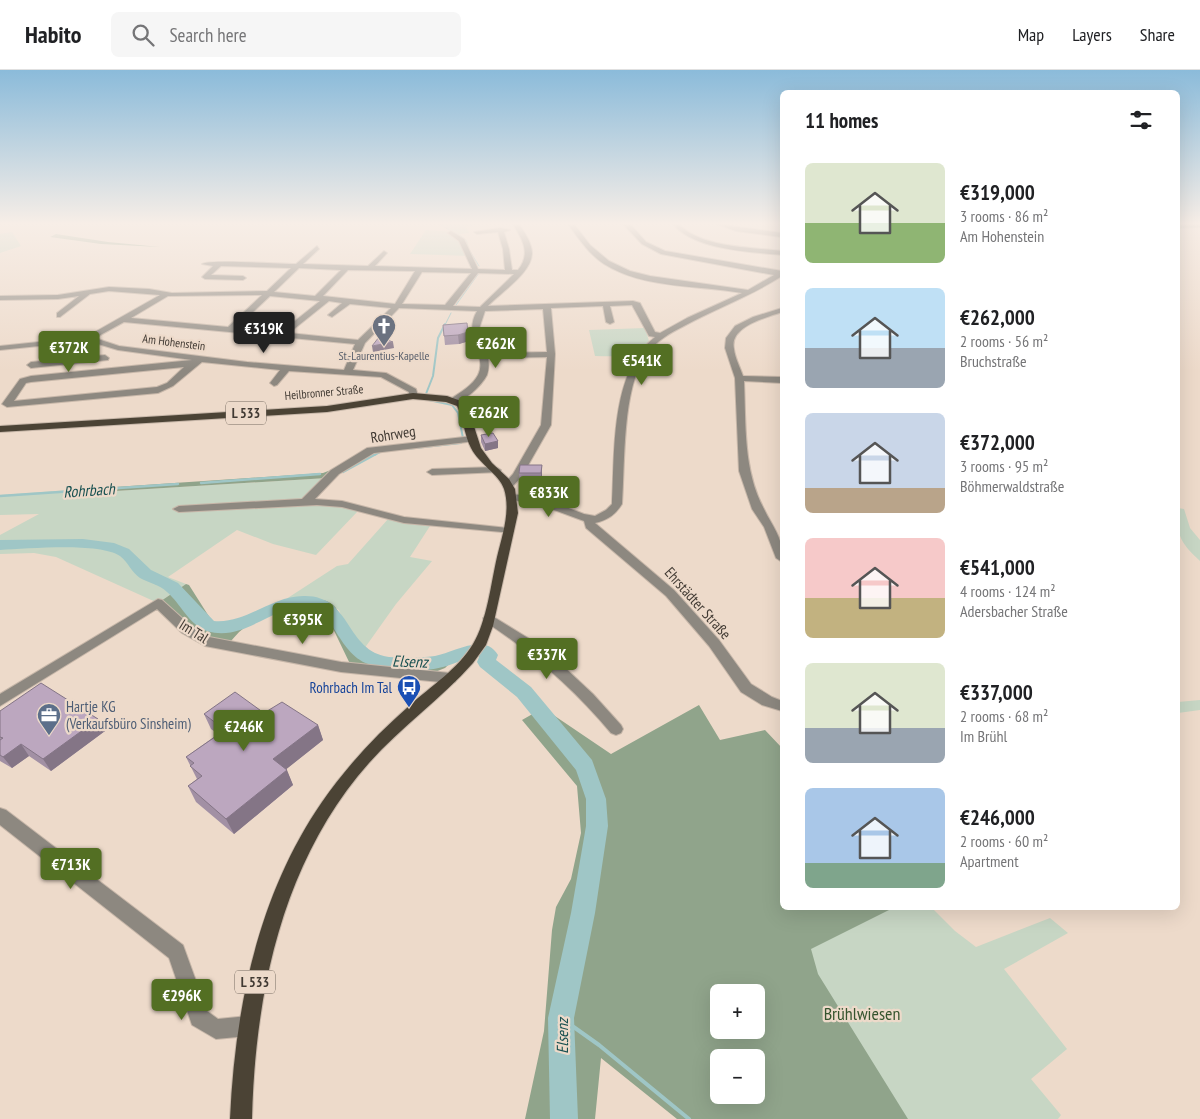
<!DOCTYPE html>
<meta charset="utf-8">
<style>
:root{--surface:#fff;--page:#f6f6f6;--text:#202124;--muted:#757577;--line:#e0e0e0;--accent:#536f23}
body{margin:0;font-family:"PT Sans Narrow",sans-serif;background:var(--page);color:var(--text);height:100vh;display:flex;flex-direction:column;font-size:19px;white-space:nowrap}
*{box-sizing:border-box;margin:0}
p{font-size:16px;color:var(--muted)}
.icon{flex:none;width:28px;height:28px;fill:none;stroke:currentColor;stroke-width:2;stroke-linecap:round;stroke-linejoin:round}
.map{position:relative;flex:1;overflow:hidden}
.side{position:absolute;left:780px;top:20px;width:400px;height:820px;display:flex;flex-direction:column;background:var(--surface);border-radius:8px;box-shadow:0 5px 20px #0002}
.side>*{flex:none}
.controls{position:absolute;left:710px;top:914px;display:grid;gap:10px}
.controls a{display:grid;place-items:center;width:55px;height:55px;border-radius:8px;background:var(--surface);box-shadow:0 5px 20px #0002;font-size:25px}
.price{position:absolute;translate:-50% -42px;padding:0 11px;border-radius:5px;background:var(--accent);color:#fff;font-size:16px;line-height:32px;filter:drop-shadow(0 1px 2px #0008)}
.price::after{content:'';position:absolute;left:50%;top:30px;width:15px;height:11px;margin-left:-8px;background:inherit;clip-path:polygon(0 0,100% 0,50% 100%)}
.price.on{background:#222;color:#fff}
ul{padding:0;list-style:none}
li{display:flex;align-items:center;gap:15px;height:125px;padding:0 25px}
li span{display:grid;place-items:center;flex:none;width:140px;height:100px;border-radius:8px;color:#555}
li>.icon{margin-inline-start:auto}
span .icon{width:60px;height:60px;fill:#fffc;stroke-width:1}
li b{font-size:21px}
h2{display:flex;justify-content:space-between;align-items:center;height:60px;padding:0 25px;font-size:21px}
header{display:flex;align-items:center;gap:30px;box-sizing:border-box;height:70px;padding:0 25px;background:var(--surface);border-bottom:1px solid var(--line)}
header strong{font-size:24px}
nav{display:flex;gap:28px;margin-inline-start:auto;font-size:18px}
.search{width:350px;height:45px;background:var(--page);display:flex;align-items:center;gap:12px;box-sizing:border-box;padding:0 18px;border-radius:8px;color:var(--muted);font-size:19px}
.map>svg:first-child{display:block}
.green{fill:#c7d6c4;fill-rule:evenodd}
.forest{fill:#90a48b;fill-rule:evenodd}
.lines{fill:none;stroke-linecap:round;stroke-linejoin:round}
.stream-far3{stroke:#9fc6c6;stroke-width:1}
.stream-far2{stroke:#9fc6c6;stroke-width:2}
.stream-far1{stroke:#9fc6c6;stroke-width:2.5}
.stream{stroke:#9fc6c6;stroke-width:4}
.river{fill:#9fc6c6;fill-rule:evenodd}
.minor-casing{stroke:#c7b7a9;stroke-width:2}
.major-casing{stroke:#c7b7a9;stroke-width:2}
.minor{fill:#8d8880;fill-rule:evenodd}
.major{fill:#4b4335;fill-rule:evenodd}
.wall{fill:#a290a4}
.shaded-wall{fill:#847586}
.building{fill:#bca7bf;stroke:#847586}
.labels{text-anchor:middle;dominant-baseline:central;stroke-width:4.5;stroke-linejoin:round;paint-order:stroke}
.far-street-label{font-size:12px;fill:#413a33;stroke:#eddaca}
.far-worship-label{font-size:12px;fill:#5b616d;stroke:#eddaca}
.shield{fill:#eddaca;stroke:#756a60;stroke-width:1}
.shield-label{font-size:14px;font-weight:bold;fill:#413a33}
.street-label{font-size:15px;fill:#413a33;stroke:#eddaca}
.transit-label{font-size:15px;fill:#164399;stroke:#eddaca;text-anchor:end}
.service-label{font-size:15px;fill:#4e5e75;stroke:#eddaca;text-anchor:start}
.water-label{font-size:16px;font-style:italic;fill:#185050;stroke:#eddaca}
.near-park-label{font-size:18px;fill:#35542e;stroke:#eddaca}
</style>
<header>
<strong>Habito</strong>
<div class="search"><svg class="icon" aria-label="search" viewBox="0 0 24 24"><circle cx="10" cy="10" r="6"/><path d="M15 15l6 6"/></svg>Search here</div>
<nav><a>Map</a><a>Layers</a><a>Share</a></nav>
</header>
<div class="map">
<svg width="1200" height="1049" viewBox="0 0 1200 1049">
<rect width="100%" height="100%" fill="#eddaca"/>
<path class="green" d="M441 154H480L466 157 469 163 459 164 467 170 471 186 410 184 426 160 454 162Z
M12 162 21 176 0 183V164Z
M645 258 649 271C637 290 615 286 595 286L589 260Z
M327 408 307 434 339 436 358 441 316 485 273 474 237 460 168 507 186 514 158 533 56 487 34 483 0 484V465L39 444 0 445V425L70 420 67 424Z
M1178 438 1184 439 1190 458 1200 470V491C1179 471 1177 466 1178 438Z
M389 448 430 456 410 487 432 491 396 534 364 579 345 555 339 540 323 530 300 528 280 533 337 496 348 494Z
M1200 630V640L1178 643V632Z
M596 821 782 838H932L955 861 976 877 1050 848 1068 863 1004 899 1067 979 1031 1009 1061 1045 1058 1049H699ZM719 922H756V960H719ZM719 988H756V1025H719Z"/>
<path class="forest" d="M56 164 108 172 160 177 101 174 50 167Z
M336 398 327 408 67 424 70 420 323 403Z
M186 514 189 515 215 556C221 556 228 556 234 555 265 545 289 520 323 530 338 534 338 543 344 554 367 596 414 596 456 587L445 598 435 602 351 596 325 542 319 535C296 533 262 544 244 558 237 563 232 570 227 576L205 571 158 533Z
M699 635 720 670 765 660 782 678V838H893L811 879 818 904 908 1049H677L601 988 595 1049H525L544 961 552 860 556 837 571 809 581 763 577 716 522 650 543 638 611 684ZM719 922H756V960H719ZM719 988H756V1025H719Z"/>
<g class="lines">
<path class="stream-far3" d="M439 154 462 167 464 171
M468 178 479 196
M456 235 479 203
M445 255 451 243"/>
<path class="stream-far2" d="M445 254 438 268 433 306 424 329 452 335 458 343 463 368
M406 379 461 373
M374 385 380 382"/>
<path class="stream-far1" d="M343 402 376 384
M201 413 320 404
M0 426 178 414"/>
<path class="stream" d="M561 948 599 975 689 1049"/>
<path class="river" d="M83 469 114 473 129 479 151 500 178 513 214 551C247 554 272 525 305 526 352 526 345 581 389 587 404 588 420 588 435 586 454 583 484 562 498 585L496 590 531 617 592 690 606 729 608 756 595 843 574 948 578 1049H550L548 948 571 843 586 756V729L576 700 517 627 480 597 477 592 479 587C466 586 456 594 443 597 420 603 391 603 368 594 336 582 334 536 304 537 270 537 244 572 207 561 189 555 181 534 167 522 160 515 149 513 140 508 132 503 128 492 120 486 98 472 28 479 0 480V470Z"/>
<g class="minor-casing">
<path id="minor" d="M513 154H519C524 162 532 173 532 183 532 203 501 222 488 236L633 231 640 233 655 262 660 263 687 248 742 223C698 215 643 219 604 194 589 184 579 169 568 154H574L590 175 609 191 630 201 650 206 748 220 774 205 661 184 642 174 623 154H630L646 172 665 181 782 201V206C751 226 717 238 684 256 670 263 656 271 646 285 622 318 625 393 622 434 615 445 608 450 595 453L674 520 719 570 751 614 772 627 782 631V641L762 635 741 622 709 576 666 526 586 458 584 451 546 437 509 429 508 427 513 424 548 430 584 444 595 446 606 440 612 434C615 382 610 302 655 267L649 266 632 235 610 236 614 252 610 254 606 252 603 236 551 238 555 284 551 355 522 406 513 416 509 417 504 414 513 404 541 355 547 287 488 288C489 295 489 299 487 305 482 315 463 334 452 332V328C461 322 473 315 478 305 488 285 462 267 477 241L399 238 365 273 353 300 386 303 416 319 418 326 413 329 408 326 409 322 381 307 289 301 277 315 274 316 270 313 280 300 202 292 173 316 158 323 7 337 2 334 20 309 31 306 192 290 118 280 88 271 0 280V276L86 267 160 225 109 221 90 224 60 247H57V243L79 226 58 229 0 230V226L58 225 109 217 149 219 172 223 267 221 291 198 221 196 211 205 243 206 246 208 243 210 205 209 202 207 213 196 202 194C210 189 280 194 296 194L317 176 319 179 303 194 368 196 384 181 387 183 375 196 472 199 459 171 448 163 451 161 464 169 478 199 505 200 503 179 498 162 477 164 474 162 500 158 510 160 504 162 509 179 512 200H518C531 184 523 170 513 154ZM299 198 341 200 315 226 274 222ZM348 200 415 201 395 234 323 226ZM422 202 471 203 445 235 402 234ZM478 203 514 204 480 237 453 236ZM262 225 228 257 131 248 168 226ZM270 226 320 231 281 262 236 258ZM329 231 342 233 328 245 332 247 350 234 391 238 358 270 289 263ZM543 239 547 282 486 283 479 259 485 241ZM124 252 355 274 344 300 247 292 119 276 95 268ZM184 297 167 313 157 317 14 331 26 313 31 312Z
M673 154H679C700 178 752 177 782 181V185C751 182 694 180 673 154Z
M717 154 782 163V167L736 161Z
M1178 154H1200V157L1178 158Z
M782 238V242C766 248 729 256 734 279 735 288 740 297 743 306L782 307V313L744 311C746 354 743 400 764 439 773 458 785 470 782 492L776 488 764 457 752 439 739 401 735 308 725 278 726 268 735 256 753 247Z
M105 285 109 288 108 290 31 298 27 295 31 292Z
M473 366 478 369 476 371 374 383 339 404 315 429 342 431 404 447 508 458 512 459 514 461 512 463 404 453 342 437 317 435 179 442 173 439 179 436 302 429 331 400 367 378Z
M496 397 501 400 500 402 432 405 427 402 432 399Z
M158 529 162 530 192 557 209 567 341 592 450 603 455 604 457 608 455 612 450 613 341 602 205 576 182 563 157 539 0 636V624Z
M489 544 528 568 562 595 593 624 621 655 623 659 621 663 616 665 611 663C574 619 532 582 484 551L483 548Z
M0 738 6 740 183 875 207 941 218 949 248 946 255 949 258 956 255 963 248 966 216 969 192 955 169 888 0 755Z"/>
</g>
<g class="major-casing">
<path id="major" d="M413 323 447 326 464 332 470 344 481 378 492 393 509 409 515 419 518 443 493 556 486 575 473 593C441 629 401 657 369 693 283 790 255 922 252 1049H230C235 938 258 825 322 732 347 696 376 665 409 636 431 616 458 599 473 574 487 551 491 513 497 487 502 466 511 441 504 419 499 404 479 394 471 378 464 365 464 349 457 336L446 332 413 329 327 342 0 362V356L327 336Z"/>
</g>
<use href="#minor" class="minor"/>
<use href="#major" class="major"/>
</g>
<path class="wall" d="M443 255 469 271 459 274 445 275Z
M481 365 498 371V378L485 381 481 372Z
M542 395V417H520L519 403Z
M0 641 98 649 105 661 51 701 29 686 12 698 0 691Z
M264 643 318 655 323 670 286 699 293 715 234 764 196 732 188 716 197 709 186 687 218 664 211 659 204 644Z"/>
<path class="shaded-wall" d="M468 262 469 271 459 274 458 265Z
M393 272 394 278 373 282 372 276Z
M498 371V378L485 381V374Z
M542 395V417L541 403Z
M98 649 105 661 51 701 43 689Z
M318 655 323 670 279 705 273 689Z
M21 674 29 686 12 698 3 687Z
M287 700 293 715 234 764 226 749Z"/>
<path class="building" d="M467 253 468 262 458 265 444 266 443 255Z
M379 267 393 272 372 276Z
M493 363 498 371 485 374 481 365Z
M520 395H542L541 403H519Z
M41 613 98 649 43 689 21 674 3 687 0 685V670L3 668 0 667V641Z
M235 622 264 643 282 632 318 655 273 689 287 700 226 749 188 716 202 706 190 696 194 693 186 687 225 660 204 644Z"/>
<linearGradient id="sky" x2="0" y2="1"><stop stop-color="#8bbbda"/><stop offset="0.51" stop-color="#f7eee7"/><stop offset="1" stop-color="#f7eee7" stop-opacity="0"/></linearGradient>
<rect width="1200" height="301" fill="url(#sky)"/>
<defs>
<g id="church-pin" transform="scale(1.25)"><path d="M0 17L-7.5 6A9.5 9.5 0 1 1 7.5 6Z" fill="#6b7280" stroke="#eddaca"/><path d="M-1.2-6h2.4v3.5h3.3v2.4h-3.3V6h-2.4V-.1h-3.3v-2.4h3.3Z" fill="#fff"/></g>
<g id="bus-pin" transform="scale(1.25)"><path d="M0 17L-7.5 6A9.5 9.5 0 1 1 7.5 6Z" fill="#1a4fb4" stroke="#eddaca"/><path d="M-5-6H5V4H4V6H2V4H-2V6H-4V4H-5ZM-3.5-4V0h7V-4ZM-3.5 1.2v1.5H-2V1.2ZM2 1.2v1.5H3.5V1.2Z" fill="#fff"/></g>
<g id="office-pin" transform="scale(1.25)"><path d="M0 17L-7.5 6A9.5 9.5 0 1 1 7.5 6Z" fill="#5c6f8a" stroke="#eddaca"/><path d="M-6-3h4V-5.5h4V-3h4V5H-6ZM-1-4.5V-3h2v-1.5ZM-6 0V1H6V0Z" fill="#fff"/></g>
</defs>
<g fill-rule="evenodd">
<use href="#church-pin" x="384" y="256"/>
<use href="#bus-pin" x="409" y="617"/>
<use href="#office-pin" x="49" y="645"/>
</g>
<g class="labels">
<g class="far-street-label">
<text transform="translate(174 272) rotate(7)">Am Hohenstein</text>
<text transform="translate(324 322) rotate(-5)">Heilbronner Straße</text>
</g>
<g class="far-worship-label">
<text x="384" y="285">St.-Laurentius-Kapelle</text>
</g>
<g class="shield">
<rect x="226" y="331.5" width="40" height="23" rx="4"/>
<rect x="235" y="900.5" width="40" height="23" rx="4"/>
</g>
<g class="shield-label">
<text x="246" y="343">L 533</text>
<text x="255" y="912">L 533</text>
</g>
<g class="street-label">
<text transform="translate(393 364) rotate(-9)">Rohrweg</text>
<text transform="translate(698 533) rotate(48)">Ehrstädter Straße</text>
<text transform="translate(194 561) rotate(32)">Im Tal</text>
</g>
<g class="transit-label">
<text x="392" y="617">Rohrbach Im Tal</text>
</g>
<g class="service-label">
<text x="66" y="636">Hartje KG<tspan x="66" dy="17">(Verkaufsbüro Sinsheim)</tspan></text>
</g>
<g class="water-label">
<text transform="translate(89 420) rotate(-4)">Rohrbach</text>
<text transform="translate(410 591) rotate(2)">Elsenz</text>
<text transform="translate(562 966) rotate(-90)">Elsenz</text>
</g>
<g class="near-park-label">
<text x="862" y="943">Brühlwiesen</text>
</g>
</g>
</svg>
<div class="controls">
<a>+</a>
<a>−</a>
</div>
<b class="price on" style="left:264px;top:284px">€319K</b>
<b class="price" style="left:496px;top:299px">€262K</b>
<b class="price" style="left:69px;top:303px">€372K</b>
<b class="price" style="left:642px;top:316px">€541K</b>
<b class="price" style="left:489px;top:368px">€262K</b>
<b class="price" style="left:549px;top:448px">€833K</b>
<b class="price" style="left:303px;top:575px">€395K</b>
<b class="price" style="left:547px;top:610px">€337K</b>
<b class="price" style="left:244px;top:682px">€246K</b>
<b class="price" style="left:71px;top:820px">€713K</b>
<b class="price" style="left:182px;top:951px">€296K</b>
<section class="side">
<h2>11 homes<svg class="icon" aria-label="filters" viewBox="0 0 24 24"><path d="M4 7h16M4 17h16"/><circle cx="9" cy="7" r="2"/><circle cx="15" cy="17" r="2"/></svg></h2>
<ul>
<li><span style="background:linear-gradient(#dfe7d0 60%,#8fb573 0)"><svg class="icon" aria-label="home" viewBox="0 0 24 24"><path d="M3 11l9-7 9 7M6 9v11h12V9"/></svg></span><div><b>€319,000</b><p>3 rooms · 86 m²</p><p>Am Hohenstein</p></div></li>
<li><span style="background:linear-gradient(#bfe0f5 60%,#9aa5b1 0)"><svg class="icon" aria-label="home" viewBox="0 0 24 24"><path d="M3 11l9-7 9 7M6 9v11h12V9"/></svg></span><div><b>€262,000</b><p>2 rooms · 56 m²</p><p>Bruchstraße</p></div></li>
<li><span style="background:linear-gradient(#c9d6e8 75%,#b9a48a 0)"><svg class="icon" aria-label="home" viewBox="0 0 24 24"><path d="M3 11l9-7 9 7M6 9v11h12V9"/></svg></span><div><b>€372,000</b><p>3 rooms · 95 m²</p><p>Böhmerwaldstraße</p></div></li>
<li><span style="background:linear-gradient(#f6c9c9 60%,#c2b280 0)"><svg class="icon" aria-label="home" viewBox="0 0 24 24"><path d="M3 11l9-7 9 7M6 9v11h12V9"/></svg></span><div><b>€541,000</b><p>4 rooms · 124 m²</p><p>Adersbacher Straße</p></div></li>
<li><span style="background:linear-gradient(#dfe7d0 65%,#9aa5b1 0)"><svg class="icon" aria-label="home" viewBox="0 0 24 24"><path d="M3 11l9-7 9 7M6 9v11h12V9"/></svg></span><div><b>€337,000</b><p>2 rooms · 68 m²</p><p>Im Brühl</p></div></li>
<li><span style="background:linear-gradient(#a9c7e8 75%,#7fa58c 0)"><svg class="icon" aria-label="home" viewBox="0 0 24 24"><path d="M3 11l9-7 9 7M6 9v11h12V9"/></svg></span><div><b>€246,000</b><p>2 rooms · 60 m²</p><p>Apartment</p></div></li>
</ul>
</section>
</div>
